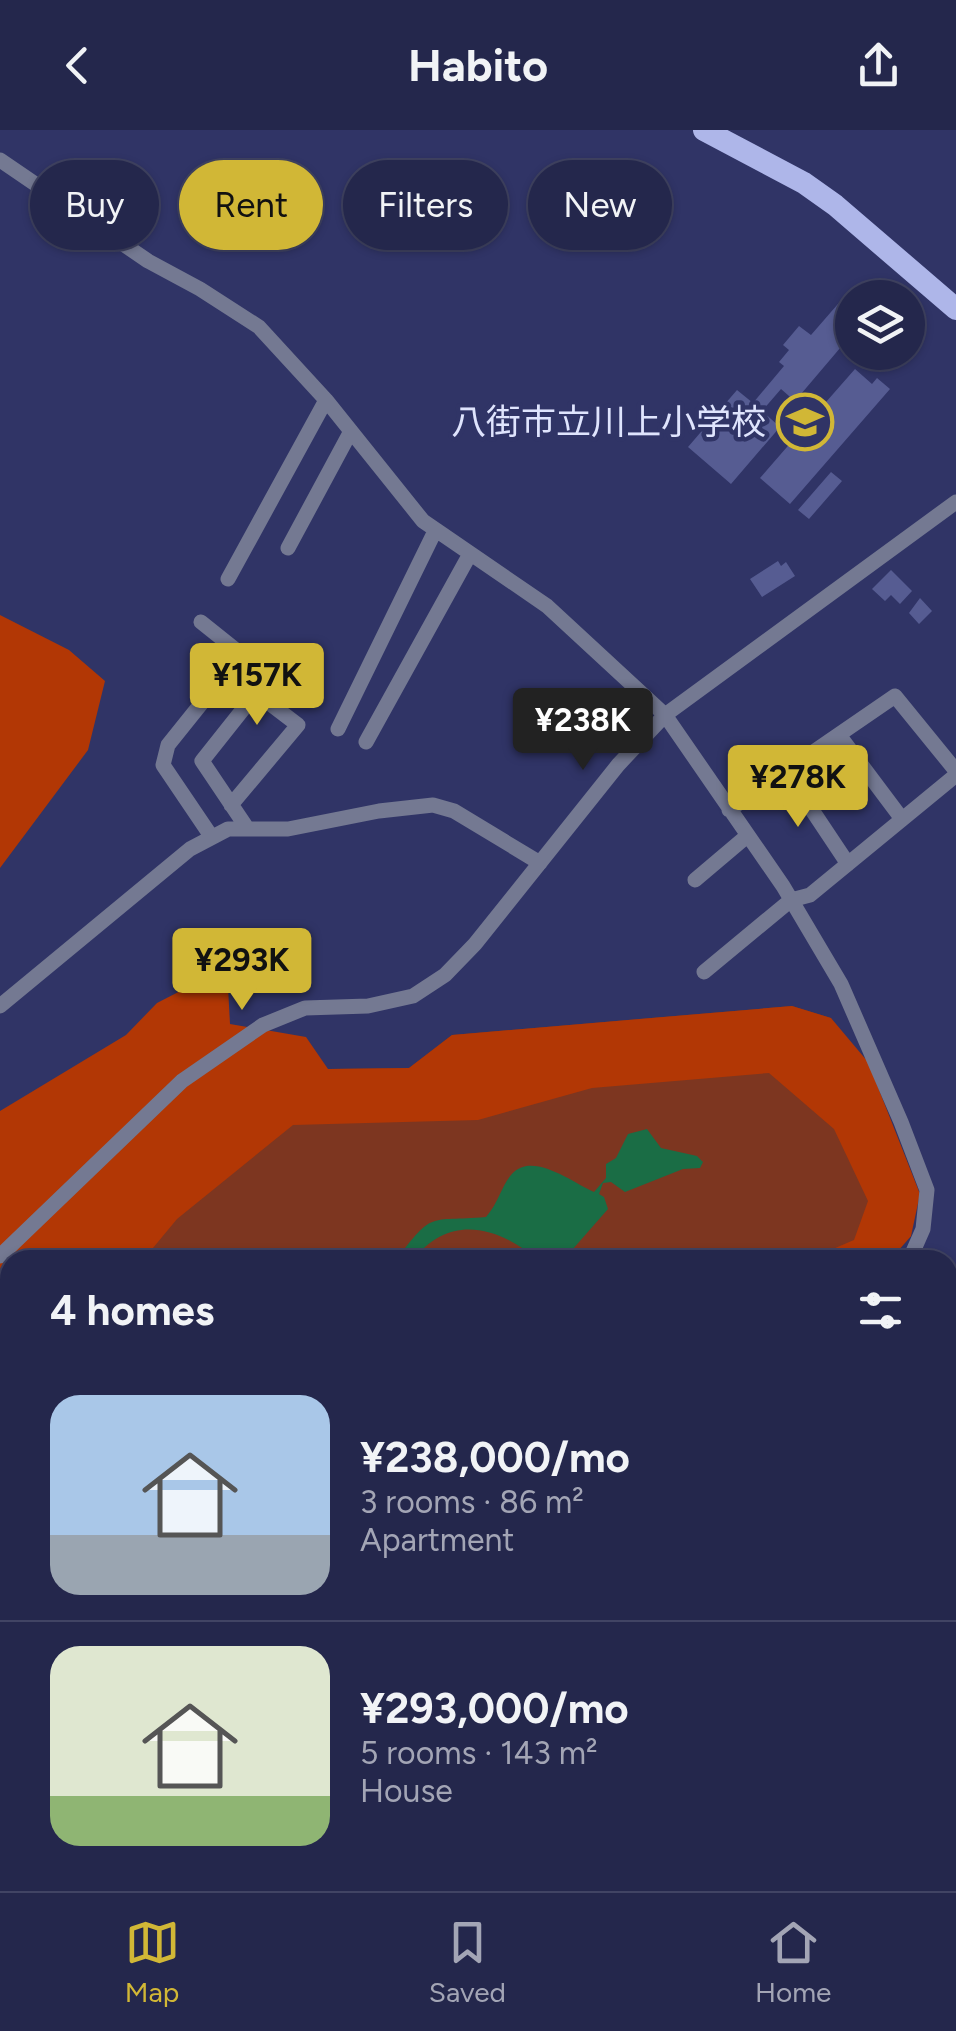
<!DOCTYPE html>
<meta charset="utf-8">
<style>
:root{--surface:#24274c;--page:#2c2f53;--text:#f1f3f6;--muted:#a3a5b5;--line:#414464;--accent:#d1b736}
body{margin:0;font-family:Figtree,"Noto Sans JP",sans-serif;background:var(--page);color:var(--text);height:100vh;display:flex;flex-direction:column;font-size:38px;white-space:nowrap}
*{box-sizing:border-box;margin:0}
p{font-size:32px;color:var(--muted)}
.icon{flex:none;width:55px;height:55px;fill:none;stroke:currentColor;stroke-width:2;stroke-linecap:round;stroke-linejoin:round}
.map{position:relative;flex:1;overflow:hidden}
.sheet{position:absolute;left:0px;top:1120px;width:958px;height:642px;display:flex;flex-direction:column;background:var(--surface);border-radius:30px 30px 0 0;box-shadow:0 2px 8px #0004,0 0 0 2px var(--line)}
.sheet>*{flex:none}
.guide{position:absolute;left:30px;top:30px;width:898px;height:90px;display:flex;gap:20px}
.buttons{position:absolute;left:835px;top:150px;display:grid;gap:20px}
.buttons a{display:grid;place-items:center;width:90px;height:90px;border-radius:50%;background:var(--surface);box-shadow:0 2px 8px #0004,0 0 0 2px var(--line);font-size:50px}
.price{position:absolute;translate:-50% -85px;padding:0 22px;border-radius:10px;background:var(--accent);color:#111;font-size:32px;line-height:65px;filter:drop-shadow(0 2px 5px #0008)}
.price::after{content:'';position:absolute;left:50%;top:60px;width:30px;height:22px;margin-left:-15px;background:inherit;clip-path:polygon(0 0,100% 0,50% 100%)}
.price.selected{background:#222;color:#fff}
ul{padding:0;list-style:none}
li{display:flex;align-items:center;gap:30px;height:250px;padding:0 50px}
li+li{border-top:2px solid var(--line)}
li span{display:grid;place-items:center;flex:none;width:280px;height:200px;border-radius:30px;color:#555}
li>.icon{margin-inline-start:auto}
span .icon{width:120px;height:120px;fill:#fffc;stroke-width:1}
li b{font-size:42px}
h2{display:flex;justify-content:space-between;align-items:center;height:120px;padding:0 50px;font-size:42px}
.pill{padding:0 35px;border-radius:45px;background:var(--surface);box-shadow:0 2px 8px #0004,0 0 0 2px var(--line);font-size:35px;line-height:90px}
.pill.selected{background:var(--accent);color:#111}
header{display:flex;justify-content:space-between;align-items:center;height:130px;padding:0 50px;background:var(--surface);font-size:45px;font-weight:700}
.menu{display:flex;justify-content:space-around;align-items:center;height:140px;border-top:2px solid var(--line);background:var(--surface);font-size:28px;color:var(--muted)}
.menu a{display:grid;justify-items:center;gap:5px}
.menu .selected{color:var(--accent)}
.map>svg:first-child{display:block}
.green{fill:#7d3620}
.forest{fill:#b23705}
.water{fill:#1a6d45}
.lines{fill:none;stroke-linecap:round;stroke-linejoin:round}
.stream{stroke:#1a6d45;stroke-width:4}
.building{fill:#565c92}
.minor{stroke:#747992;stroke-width:15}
.primary{stroke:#aeb6e9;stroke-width:22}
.labels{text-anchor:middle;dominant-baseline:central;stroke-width:9;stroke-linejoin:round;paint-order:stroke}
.poi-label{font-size:35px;fill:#dfe4fd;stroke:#303466;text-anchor:end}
</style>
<header><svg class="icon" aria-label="back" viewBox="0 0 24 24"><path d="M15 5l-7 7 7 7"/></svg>Habito<svg class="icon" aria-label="share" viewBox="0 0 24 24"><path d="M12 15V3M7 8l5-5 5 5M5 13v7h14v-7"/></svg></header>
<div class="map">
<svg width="956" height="1761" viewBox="0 0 956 1761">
<rect width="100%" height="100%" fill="#303466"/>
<path class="green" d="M792 876 831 888 911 1106 897 1122 881 1130H125L328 939 409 938 452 905Z
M10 1319V1752L384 1753 380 1761H0V1336Z"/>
<path class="forest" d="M0 485 69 520 105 551 88 620 0 738Z
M227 837 230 894 306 907 328 939 409 938 452 905 792 876 831 888 868 932 920 1064 911 1106 897 1122 881 1130H807L854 1110 868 1071 834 999 769 943 592 958 478 990 293 995 177 1089 143 1130H10V1296L0 1308V981L126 905 157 873Z
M956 1574V1739L948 1734V1577Z"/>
<path class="water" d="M647 999 661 1018 697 1026 703 1032 700 1038 683 1039 625 1062 611 1052 603 1053 599 1064 604 1067 608 1079 565 1128 538 1130C498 1096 449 1083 413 1130H396C434 1080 427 1092 486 1087 499 1072 501 1057 511 1045 531 1020 572 1052 594 1062L606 1048V1034L616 1028 628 1004Z"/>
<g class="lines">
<path class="stream" d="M9 1761 33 1752"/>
</g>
<path class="building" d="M844 167 852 174V204L801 264 819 280 855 239 872 254 877 248 890 259 790 374 760 348 813 287 781 259 762 281 780 297 731 354 688 317 737 260 753 273 784 236 779 232 789 220 783 215 799 196 811 205Z
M831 342 842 351 809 389 798 380Z
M778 431 781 436 786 432 795 446 762 467 750 449Z
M891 440 912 461 900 474 891 465 885 471 872 459Z
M920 468 932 481 919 494 909 483Z"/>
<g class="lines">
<path class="minor" d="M0 30 148 131 200 159 259 197 326 270 423 391 547 476 665 585 783 756 841 854 901 992 927 1060 923 1099 912 1124 902 1130
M288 418 351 301
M228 449 326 270
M201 492 241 524 168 615 163 635 211 706
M338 599 435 401
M839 605 902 689
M366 612 470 424
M786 641 848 734
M231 675 298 595 256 563 202 631 247 698
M729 680 895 566 956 641
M695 750 747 706
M704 842 791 770 810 765 956 645
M0 876 190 719 228 699H288L379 681 433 675 454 681 540 733
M0 1126 182 951 263 895 305 878 368 876 413 866 445 845 475 814 618 635 665 585 956 372
M693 1761 695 1752"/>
<path class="primary" d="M704 0 804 53 835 75 956 179"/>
</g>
<defs>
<g id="school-ring" transform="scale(2.875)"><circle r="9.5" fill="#303466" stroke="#d1b736" stroke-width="1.5"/><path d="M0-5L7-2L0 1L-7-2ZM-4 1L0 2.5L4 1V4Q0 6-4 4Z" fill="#d1b736"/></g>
</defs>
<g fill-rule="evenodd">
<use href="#school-ring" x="805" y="292"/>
</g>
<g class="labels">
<g class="poi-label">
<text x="766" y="292">八街市立川上小学校</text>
</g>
</g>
</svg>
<div class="buttons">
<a><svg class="icon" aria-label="layers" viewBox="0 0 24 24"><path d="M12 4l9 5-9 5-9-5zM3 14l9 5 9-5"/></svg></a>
</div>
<b class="price" style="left:257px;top:598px">¥157K</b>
<b class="price selected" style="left:583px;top:643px">¥238K</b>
<b class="price" style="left:798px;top:700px">¥278K</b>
<b class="price" style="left:242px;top:883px">¥293K</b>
<div class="guide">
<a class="pill">Buy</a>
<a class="pill selected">Rent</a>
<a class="pill">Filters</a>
<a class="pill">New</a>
</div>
<section class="sheet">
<h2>4 homes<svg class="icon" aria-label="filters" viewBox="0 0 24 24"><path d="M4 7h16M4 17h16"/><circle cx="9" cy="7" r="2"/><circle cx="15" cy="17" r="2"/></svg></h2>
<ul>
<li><span style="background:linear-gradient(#a9c7e8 70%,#9aa5b1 0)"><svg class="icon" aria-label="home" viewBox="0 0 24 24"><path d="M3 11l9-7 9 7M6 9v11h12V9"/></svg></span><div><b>¥238,000/mo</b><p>3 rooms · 86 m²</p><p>Apartment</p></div></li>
<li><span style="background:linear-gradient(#dfe7d0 75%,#8fb573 0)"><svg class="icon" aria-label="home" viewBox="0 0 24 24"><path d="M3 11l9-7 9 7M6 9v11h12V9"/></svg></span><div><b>¥293,000/mo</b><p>5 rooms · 143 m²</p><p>House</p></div></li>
</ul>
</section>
</div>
<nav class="menu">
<a class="selected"><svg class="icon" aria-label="map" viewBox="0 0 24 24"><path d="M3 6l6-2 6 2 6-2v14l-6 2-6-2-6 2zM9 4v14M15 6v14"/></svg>Map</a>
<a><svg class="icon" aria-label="saved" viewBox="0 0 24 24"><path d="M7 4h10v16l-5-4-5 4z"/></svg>Saved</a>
<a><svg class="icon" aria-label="home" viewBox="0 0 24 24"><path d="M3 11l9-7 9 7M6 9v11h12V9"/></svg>Home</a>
</nav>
